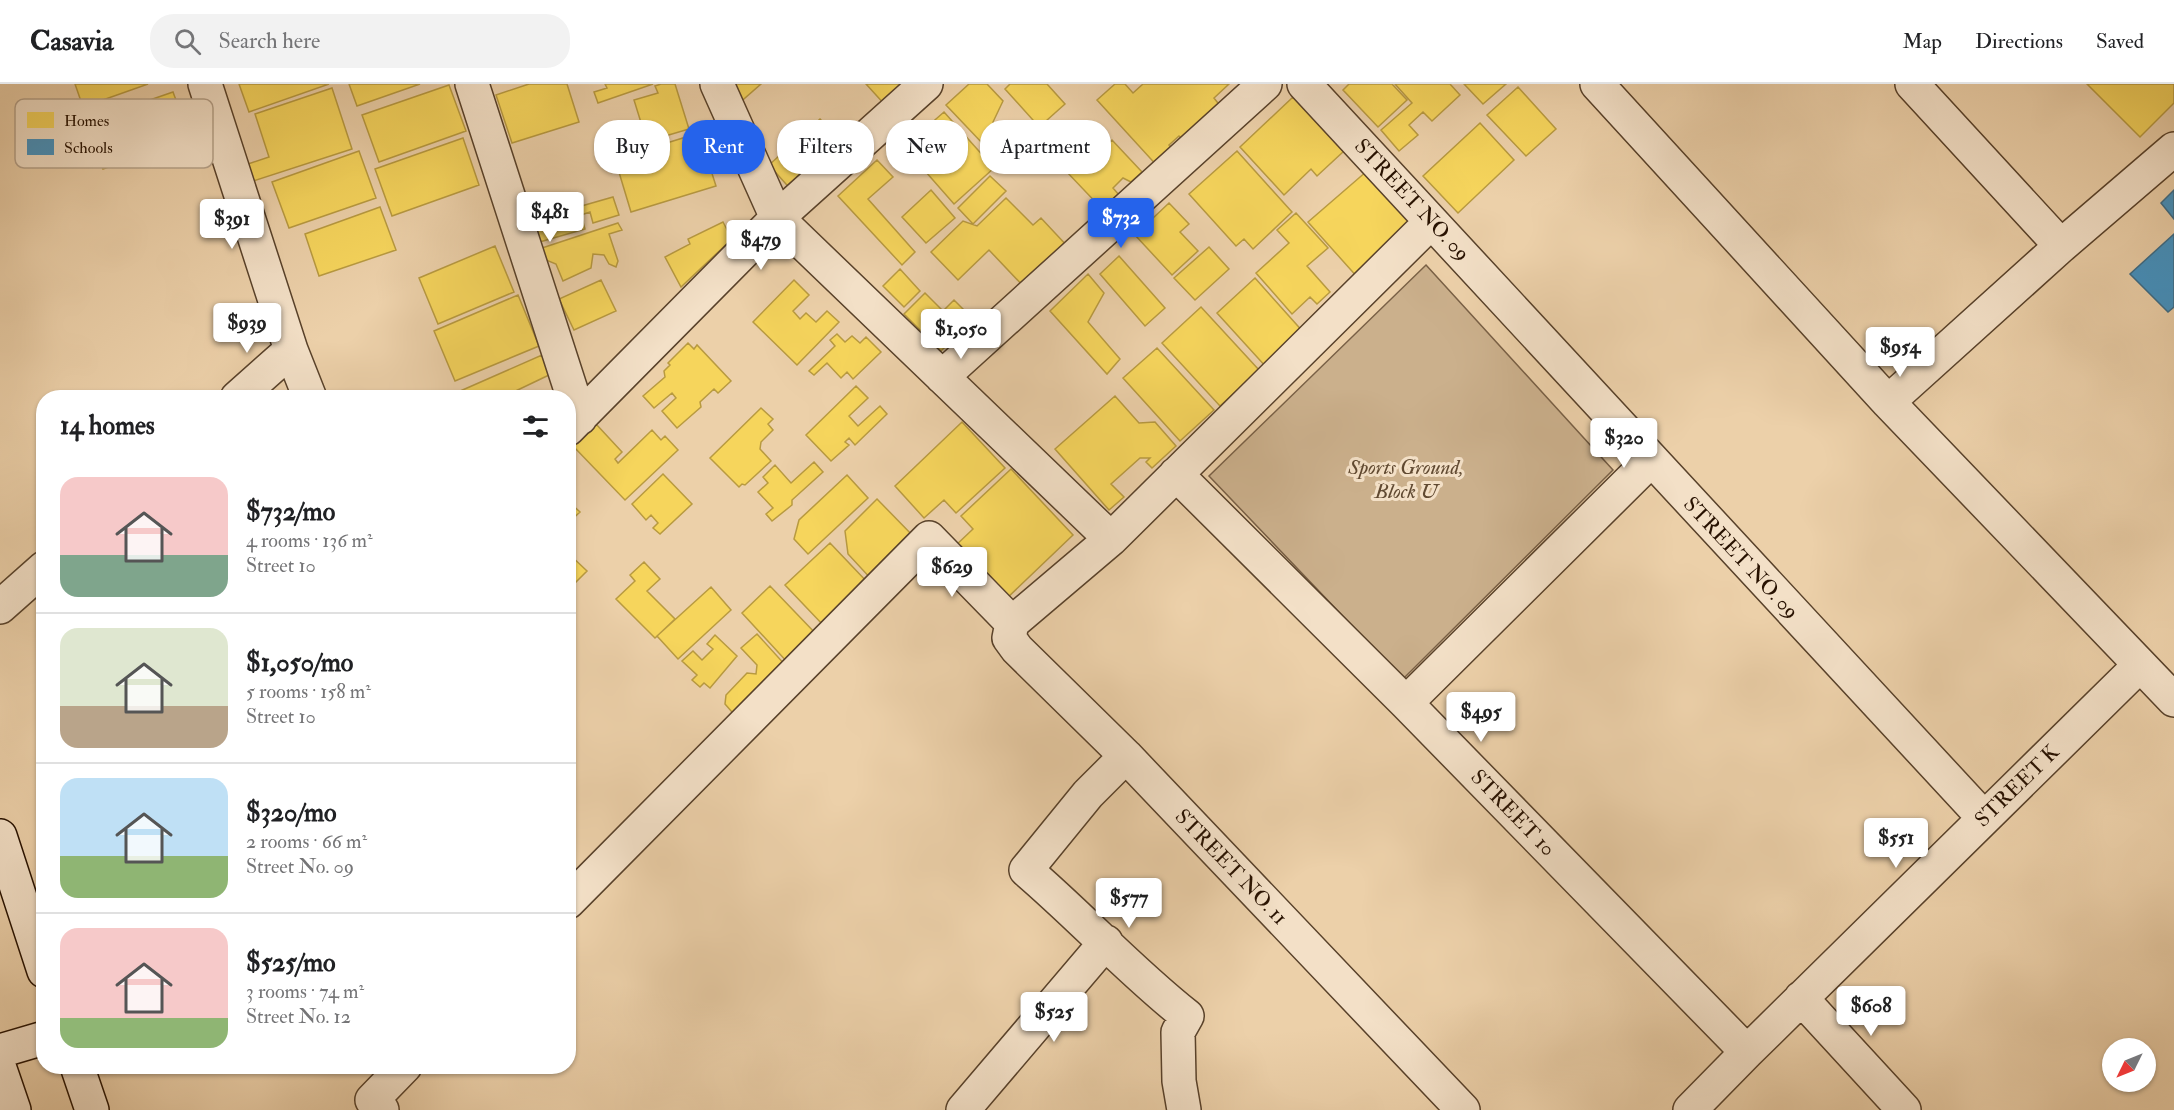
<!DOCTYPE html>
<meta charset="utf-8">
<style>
:root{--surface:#fff;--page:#f2f2f2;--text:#202124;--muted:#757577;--line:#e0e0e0;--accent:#2563eb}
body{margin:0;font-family:"IM FELL Double Pica",serif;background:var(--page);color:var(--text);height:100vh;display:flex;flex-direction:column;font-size:22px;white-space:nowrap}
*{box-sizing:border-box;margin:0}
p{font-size:20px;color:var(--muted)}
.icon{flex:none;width:33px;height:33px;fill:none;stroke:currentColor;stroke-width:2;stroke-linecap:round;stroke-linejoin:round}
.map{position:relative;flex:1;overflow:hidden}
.drawer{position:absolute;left:36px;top:306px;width:540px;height:684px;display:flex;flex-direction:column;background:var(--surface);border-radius:24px;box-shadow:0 2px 4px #0004}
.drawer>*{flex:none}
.banner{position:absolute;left:594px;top:36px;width:570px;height:54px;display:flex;gap:12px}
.needle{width:39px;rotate:227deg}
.tools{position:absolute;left:2102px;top:954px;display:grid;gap:12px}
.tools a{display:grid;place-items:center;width:54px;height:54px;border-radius:50%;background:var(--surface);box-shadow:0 2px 4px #0004;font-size:30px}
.price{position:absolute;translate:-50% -51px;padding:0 14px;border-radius:6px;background:#fff;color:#222;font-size:20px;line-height:39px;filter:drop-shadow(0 2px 3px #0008)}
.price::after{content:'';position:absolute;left:50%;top:36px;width:18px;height:14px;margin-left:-9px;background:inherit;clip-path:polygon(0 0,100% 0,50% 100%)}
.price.active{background:var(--accent);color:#fff}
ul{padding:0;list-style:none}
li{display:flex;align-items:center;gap:18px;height:150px;padding:0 24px}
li+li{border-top:2px solid var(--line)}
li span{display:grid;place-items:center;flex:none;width:168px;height:120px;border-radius:18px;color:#555}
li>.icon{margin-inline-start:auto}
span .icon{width:72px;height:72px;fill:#fffc;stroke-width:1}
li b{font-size:26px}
h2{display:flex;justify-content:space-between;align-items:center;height:72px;padding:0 24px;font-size:26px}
.chip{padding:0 21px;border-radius:24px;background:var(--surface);box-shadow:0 2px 4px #0004;font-size:21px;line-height:54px}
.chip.active{background:var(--accent);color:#fff}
header{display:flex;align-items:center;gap:36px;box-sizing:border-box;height:84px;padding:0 30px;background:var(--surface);border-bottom:2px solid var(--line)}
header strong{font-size:28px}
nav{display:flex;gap:33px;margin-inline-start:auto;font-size:21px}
.search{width:420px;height:54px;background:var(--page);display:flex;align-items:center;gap:15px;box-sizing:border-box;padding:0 21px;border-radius:24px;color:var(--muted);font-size:22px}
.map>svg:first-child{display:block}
.green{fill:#cbb08c;stroke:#796046;stroke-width:1.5}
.homes{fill:#f6d55c;stroke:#b89a40;stroke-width:1.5}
.schools{fill:#4393c3;stroke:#3b6c88;stroke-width:1.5}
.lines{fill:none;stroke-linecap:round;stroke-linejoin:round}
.minor-casing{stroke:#58412a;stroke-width:36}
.secondary-casing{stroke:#271100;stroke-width:36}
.minor{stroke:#f3e0c7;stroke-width:33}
.secondary{stroke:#f3e0c7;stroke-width:33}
.labels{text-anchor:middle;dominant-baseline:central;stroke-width:6;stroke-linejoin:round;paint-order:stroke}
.street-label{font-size:21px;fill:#271100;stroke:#f3e0c7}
.park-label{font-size:21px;font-style:italic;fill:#604931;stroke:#f3e0c7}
.key{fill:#f3e0c7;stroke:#b6a28b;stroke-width:1.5}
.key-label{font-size:16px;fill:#271100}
</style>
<header>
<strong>Casavia</strong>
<div class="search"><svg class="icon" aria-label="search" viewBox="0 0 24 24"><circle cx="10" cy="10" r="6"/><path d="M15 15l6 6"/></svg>Search here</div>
<nav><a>Map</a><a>Directions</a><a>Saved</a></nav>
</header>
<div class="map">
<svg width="2174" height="1026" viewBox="0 0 2174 1026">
<rect width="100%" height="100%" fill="#ecd0a9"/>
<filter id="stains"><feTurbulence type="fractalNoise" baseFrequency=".00333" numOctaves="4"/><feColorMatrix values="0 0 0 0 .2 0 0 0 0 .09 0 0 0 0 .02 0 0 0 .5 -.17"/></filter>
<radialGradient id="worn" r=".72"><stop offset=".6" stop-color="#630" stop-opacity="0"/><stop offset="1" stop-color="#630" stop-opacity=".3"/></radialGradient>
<path class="green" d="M1426 181 1613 386 1403 595 1209 392Z"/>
<path class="homes" d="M75 0H148L83 23Z
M239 0H329L249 28Z
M349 0H420L357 22Z
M529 0H567L579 38 512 59 496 11Z
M605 0H653L598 19 594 8 607 4Z
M661 0H675L689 45 628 63 624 51 643 45 634 16 658 9 655 2Z
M728 0H761L737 21Z
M866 0H910L886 22Z
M969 0H987L1003 17 993 38 1019 66 1003 81 946 21Z
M1010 0H1047L1065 20 1046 37 1057 48 1050 55 1005 5Z
M1115 0H1125L1133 9 1143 0H1229L1214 14 1221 23 1184 57 1179 52 1169 61 1177 69 1160 85 1097 16Z
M1349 0H1392L1407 16 1378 43 1343 6Z
M1395 0H1450L1460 11 1432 37 1423 28 1409 41 1418 51 1399 67 1381 46 1412 19Z
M1464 0H1506L1483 20Z
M2087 0H2174V19L2140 53Z
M449 1 466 47 379 78 362 31Z
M1518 3 1556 45 1526 72 1487 31Z
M332 4 352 65 253 97 248 80 269 73 255 30Z
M173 8 190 54 103 85 86 38Z
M1293 13 1344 67 1317 92 1311 85 1284 111 1240 63Z
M944 28 994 84 954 120 904 63Z
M820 35 845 62 794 109 769 81Z
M1480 39 1514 76 1458 129 1423 92Z
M1083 43 1102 65 1112 56 1142 88 1131 98 1123 94 1113 104 1119 111 1103 126 1065 86 1064 60Z
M699 49 716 102 631 128 615 75Z
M463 54 479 101 392 132 375 85Z
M359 67 376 114 289 144 272 98Z
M1237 67 1292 128 1253 165 1244 155 1236 162 1189 110Z
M877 76 893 93 868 115 915 168 902 181 838 112Z
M1367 87 1417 144 1359 195 1308 138Z
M990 92 1006 107 973 140 958 124Z
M931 106 955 134 926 159 902 133Z
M613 113 619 131 593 139 590 128 581 131 585 145 536 159 529 137Z
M1006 114 1033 141 1041 134 1069 164 1026 205 989 166 958 196 931 168 963 137 977 142Z
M1169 119 1189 140 1180 148 1198 167 1172 191 1135 151Z
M380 123 396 166 319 192 305 150Z
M1296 129 1328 164 1307 182 1330 208 1317 220 1310 213 1292 230 1256 189 1289 159 1277 146Z
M723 138 732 155 681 203 665 173 690 160 688 155Z
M618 139 622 146 609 150 618 177 616 183 609 180 604 171 593 170 591 184 563 197 556 180 546 176 542 164Z
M495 162 514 208 438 240 419 194Z
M1209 163 1229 185 1195 216 1174 194Z
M1119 172 1165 224 1145 242 1100 190Z
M900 185 920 207 904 223 883 202Z
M1088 190 1104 209 1088 238 1120 275 1107 290 1050 227Z
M1255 194 1305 250 1267 284 1217 229Z
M601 196 616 227 574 246 559 215Z
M794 196 809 211 793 227 800 235 806 229 816 238 827 227 839 238 797 281 753 238Z
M925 209 943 227 954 216 973 235 941 267 904 230Z
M518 211 539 262 455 297 434 247Z
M1201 223 1259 286 1220 322 1162 259Z
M837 250 845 258 852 252 860 259 866 253 881 268 853 295 847 288 841 294 827 279 814 291 809 287 835 262 830 256Z
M688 259 694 265 697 261 731 297 718 309 714 305 700 318 701 323 677 344 662 327 676 314 672 309 654 324 643 312 665 293 664 287 670 281 668 279Z
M1157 264 1214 326 1180 357 1123 294Z
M542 271 549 291 501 314H460L458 308Z
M856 302 868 314 849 332 858 342 880 322 887 330 855 361 849 354 845 358 849 361 831 377 806 351Z
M1115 312 1139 339 1155 338 1176 362 1152 384 1146 378 1150 374H1140L1111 400 1124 413 1109 426 1055 365Z
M761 324 773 335 768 340 773 346 761 358 760 365 771 377 745 401 742 400 739 403 710 374Z
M962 338 1005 384 956 429 944 416 924 434 895 402Z
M596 340 622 368 615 375 618 379 652 346 661 356 665 352 678 366 625 416 573 362Z
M814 378 823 388 792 416V421L772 437 766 430 773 424 758 408 768 399 763 393 775 381 791 399Z
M1011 385 1073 451 1004 517 953 464 973 445 961 432Z
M663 390 692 420 660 450 653 444 658 439 651 431 646 436 632 420Z
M847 391 868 414 808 470 794 455 799 436Z
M877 415 916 455 873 497 848 470 845 447Z
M568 417 580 428 568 439Z
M830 459 869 500 824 542 785 501Z
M568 469 587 487 572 502 568 499Z
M644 478 660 495 647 507 675 535 655 554 616 515 635 497 630 491Z
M770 502 818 552 789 580 742 529Z
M711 503 731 526 678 575 657 552Z
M757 550 787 583 738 635 725 620 726 611 747 589 756 590 757 581 741 564Z
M715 551 737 572 710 604 704 599 700 603 692 596 697 591 682 577 693 567 702 576 713 565 707 560Z"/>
<path class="schools" d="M2174 106V135L2161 119Z
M2174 150V223L2168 228 2130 190Z"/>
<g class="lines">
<g class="minor-casing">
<path id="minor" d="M205 0 291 266 310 314
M472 0 580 334
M717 0 777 134 1111 455
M1304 0 1984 734
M1597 0 1888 318 2174 616
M1912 0 2061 162
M942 293 1265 0
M237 314 291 266
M1888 318 2061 162 2174 65
M568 345 777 134 926 0
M1176 390 1406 619 1747 968
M0 523 44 484
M1012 539 1009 554 1017 565 1126 672 1463 1026
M1012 539 1111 455 1431 138
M1406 619 1651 376
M1126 672 1088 710 1026 786C1081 833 1130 887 1187 932L1178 948 1179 997 1184 1026
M568 818 929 454 1012 539
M1801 914 1904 1026
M382 1026 372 1016 405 982
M963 1026 1106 858
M1690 1026 1747 968 2140 581"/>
</g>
<g class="secondary-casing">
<path id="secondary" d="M0 752 44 887
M0 967 44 954
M77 982 92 1026
M0 985 14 1026"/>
</g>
<use href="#minor" class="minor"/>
<use href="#secondary" class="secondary"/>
</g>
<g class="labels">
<g class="street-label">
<text transform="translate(1412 116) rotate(47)">STREET NO. 09</text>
<text transform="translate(1741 474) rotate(47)">STREET NO. 09</text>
<text transform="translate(2017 702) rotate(-44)">STREET K</text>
<text transform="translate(1513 729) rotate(46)">STREET 10</text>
<text transform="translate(1231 783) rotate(46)">STREET NO. 11</text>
</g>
<g class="park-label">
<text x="1406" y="383">Sports Ground,<tspan x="1406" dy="24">Block U</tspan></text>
</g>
</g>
<rect x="15" y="15" width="198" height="69" rx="9" class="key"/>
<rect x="27" y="28" width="27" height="16" fill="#f6d55c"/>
<rect x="27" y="55" width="27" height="16" fill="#4393c3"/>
<g class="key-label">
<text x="64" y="42">Homes</text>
<text x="64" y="69">Schools</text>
</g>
<rect width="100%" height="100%" filter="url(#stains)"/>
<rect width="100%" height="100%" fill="url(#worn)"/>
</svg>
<div class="tools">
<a><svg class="needle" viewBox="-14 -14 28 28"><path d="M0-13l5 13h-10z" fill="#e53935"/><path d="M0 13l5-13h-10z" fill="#757577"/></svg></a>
</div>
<b class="price" style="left:550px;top:159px">$481</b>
<b class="price active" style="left:1121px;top:165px">$732</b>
<b class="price" style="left:232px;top:166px">$391</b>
<b class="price" style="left:761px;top:187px">$479</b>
<b class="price" style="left:247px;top:270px">$939</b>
<b class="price" style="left:961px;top:276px">$1,050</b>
<b class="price" style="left:1900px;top:294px">$954</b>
<b class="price" style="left:1624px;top:385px">$320</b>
<b class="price" style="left:952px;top:514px">$629</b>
<b class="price" style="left:1481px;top:659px">$495</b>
<b class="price" style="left:1896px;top:785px">$551</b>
<b class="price" style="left:1129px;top:845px">$577</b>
<b class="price" style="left:1871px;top:953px">$608</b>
<b class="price" style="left:1054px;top:959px">$525</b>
<div class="banner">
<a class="chip">Buy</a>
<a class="chip active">Rent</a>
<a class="chip">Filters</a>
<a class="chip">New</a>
<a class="chip">Apartment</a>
</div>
<section class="drawer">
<h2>14 homes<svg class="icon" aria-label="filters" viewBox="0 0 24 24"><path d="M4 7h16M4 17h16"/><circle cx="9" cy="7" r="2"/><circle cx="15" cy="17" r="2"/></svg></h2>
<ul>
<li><span style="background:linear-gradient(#f6c9c9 65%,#7fa58c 0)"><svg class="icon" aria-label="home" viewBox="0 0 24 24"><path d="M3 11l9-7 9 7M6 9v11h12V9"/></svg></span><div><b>$732/mo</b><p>4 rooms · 136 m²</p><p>Street 10</p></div></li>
<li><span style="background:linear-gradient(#dfe7d0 65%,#b9a48a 0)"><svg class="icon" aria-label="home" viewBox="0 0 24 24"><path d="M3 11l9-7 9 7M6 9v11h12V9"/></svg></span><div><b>$1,050/mo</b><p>5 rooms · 158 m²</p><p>Street 10</p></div></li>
<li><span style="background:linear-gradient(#bfe0f5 65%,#8fb573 0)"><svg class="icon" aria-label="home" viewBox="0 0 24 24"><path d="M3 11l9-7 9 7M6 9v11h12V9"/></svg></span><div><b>$320/mo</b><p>2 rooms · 66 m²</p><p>Street No. 09</p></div></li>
<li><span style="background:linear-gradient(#f6c9c9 75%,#8fb573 0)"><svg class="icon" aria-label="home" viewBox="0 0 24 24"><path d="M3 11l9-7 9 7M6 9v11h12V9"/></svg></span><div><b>$525/mo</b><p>3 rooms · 74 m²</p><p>Street No. 12</p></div></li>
</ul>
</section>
</div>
